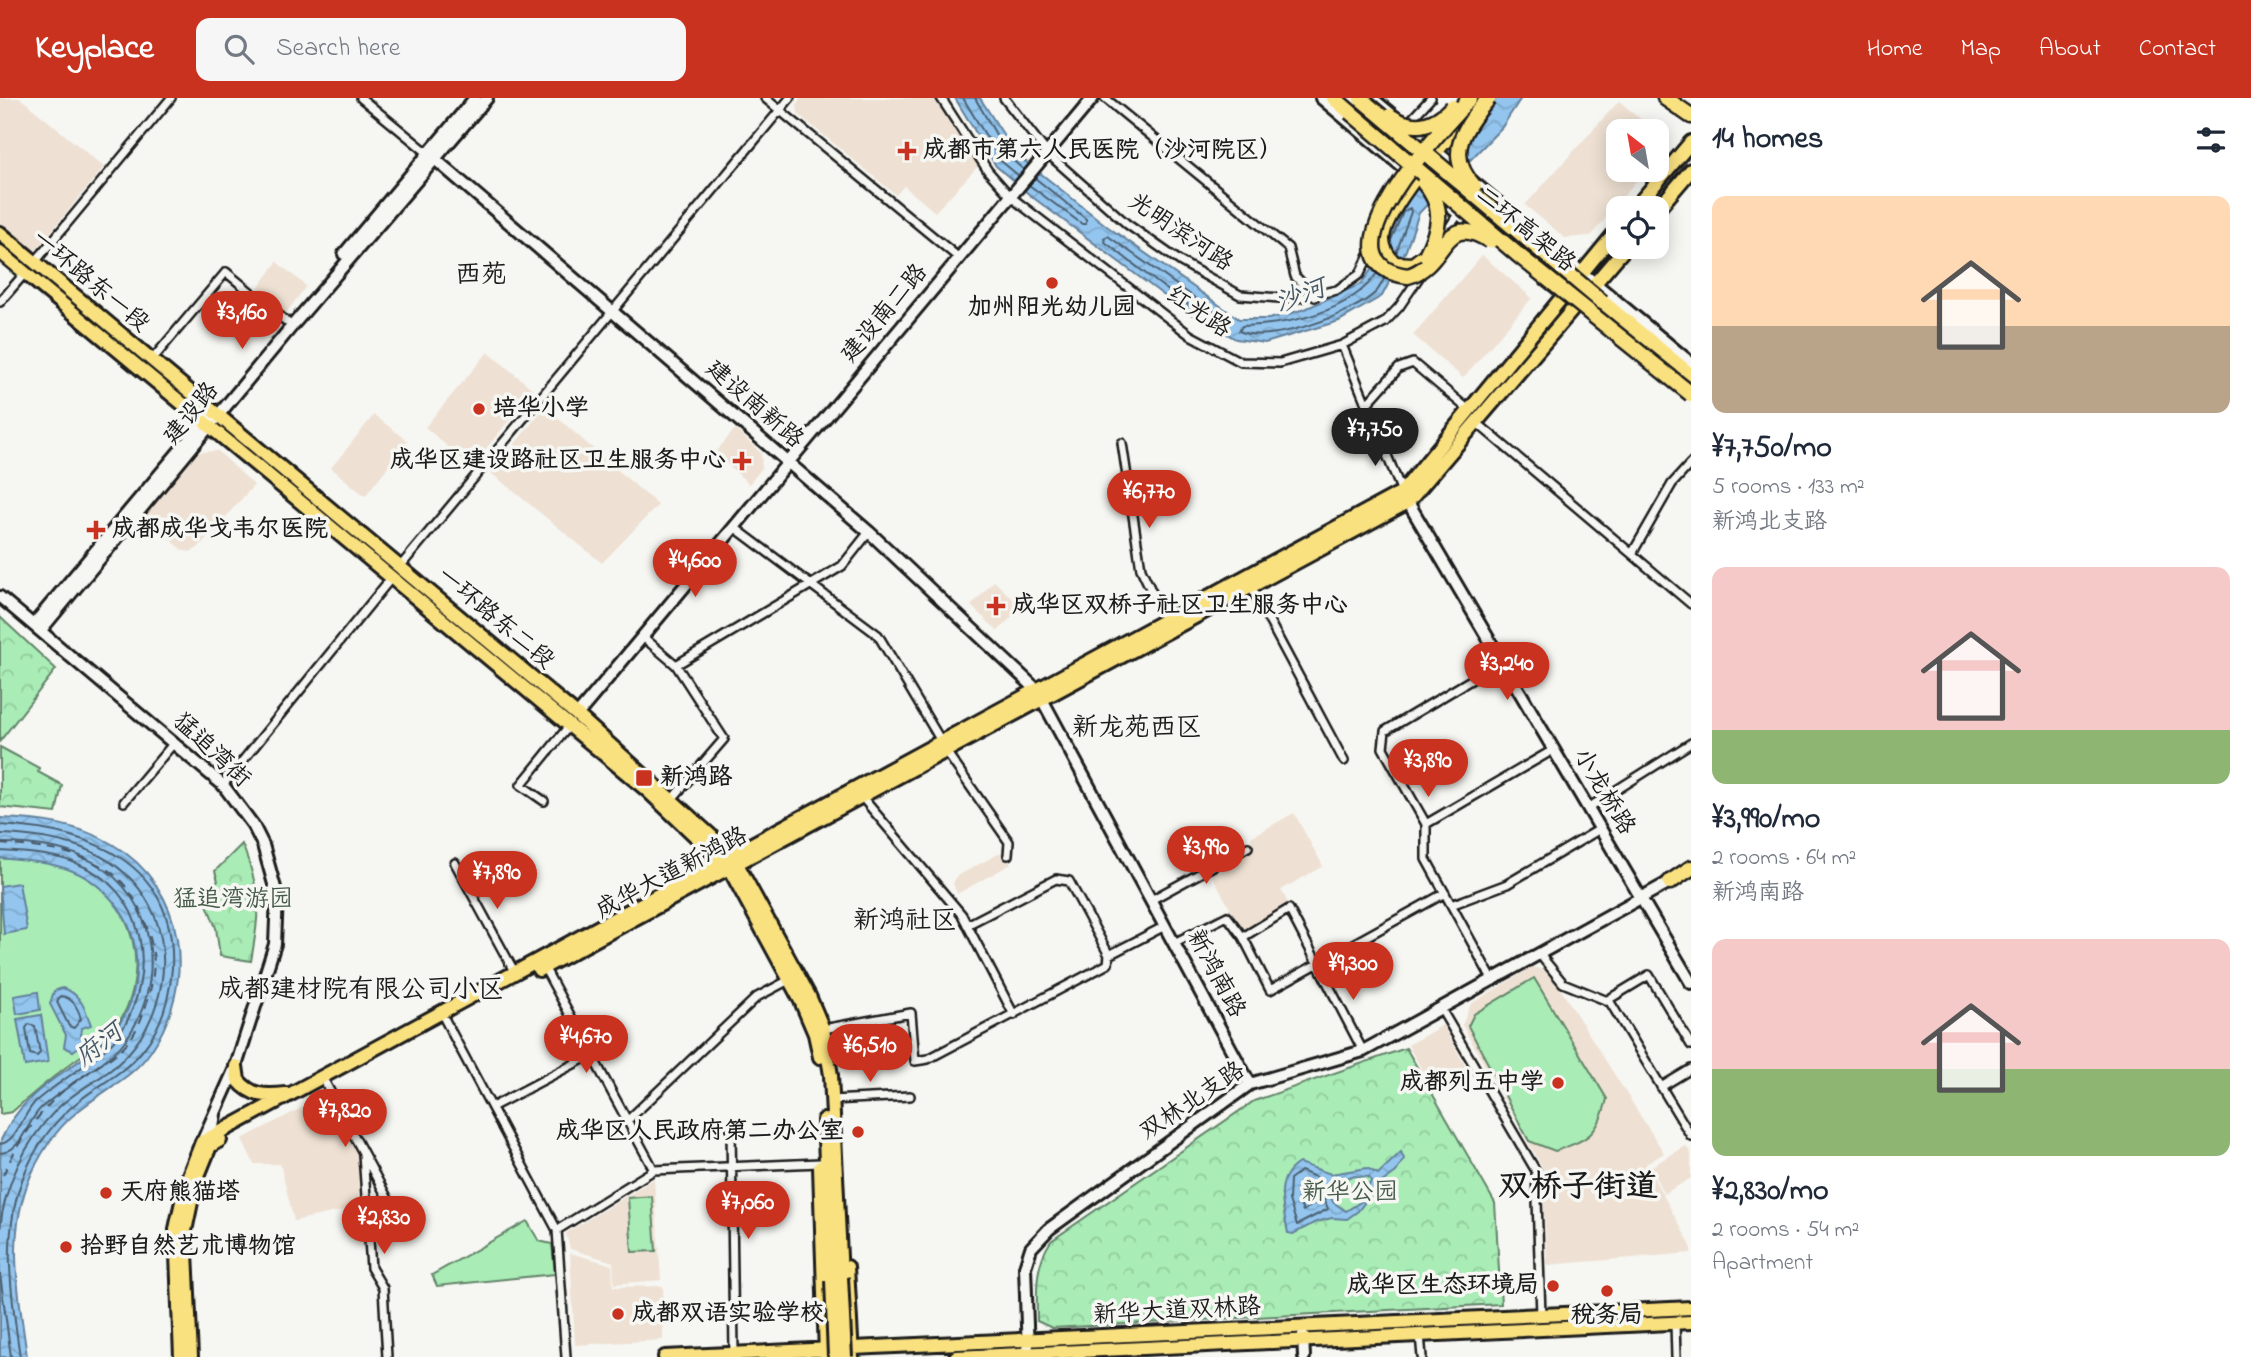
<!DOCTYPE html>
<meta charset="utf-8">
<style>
:root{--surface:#fff;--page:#f6f6f7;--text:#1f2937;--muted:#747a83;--accent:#c8321e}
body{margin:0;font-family:"Indie Flower","LXGW WenKai TC",sans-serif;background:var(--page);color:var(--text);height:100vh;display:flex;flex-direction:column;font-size:26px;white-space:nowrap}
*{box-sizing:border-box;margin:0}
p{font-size:23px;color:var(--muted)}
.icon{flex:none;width:38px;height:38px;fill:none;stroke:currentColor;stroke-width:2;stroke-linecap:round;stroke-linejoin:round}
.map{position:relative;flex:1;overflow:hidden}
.side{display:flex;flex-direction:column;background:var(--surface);width:560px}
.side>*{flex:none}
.needle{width:46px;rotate:329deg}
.buttons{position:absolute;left:1606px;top:21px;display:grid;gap:14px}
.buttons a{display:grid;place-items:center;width:63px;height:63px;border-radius:14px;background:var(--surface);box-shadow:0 4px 18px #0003;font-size:35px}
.price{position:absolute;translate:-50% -60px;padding:0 16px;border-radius:24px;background:var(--accent);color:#fff;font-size:23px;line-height:46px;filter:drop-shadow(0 2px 4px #0008)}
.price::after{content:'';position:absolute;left:50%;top:42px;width:21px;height:16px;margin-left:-10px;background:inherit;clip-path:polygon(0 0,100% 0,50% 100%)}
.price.current{background:#222;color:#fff}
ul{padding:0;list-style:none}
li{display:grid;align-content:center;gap:14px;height:371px;padding:0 21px}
li span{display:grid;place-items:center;height:217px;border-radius:14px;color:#555}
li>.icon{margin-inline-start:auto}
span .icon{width:126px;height:126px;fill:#fffc;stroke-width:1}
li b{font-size:30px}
h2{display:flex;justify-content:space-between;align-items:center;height:84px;padding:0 21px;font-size:30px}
header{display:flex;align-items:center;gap:42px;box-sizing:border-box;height:98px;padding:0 35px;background:var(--accent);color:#fff}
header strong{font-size:33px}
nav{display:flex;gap:38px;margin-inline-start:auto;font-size:24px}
.search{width:490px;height:63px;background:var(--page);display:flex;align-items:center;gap:18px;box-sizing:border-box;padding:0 24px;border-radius:14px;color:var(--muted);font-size:26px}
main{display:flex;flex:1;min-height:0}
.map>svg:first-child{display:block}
.built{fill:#eee1d3}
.park{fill:url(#park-crowns);stroke:#628469;stroke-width:2}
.garden{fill:#a9ecb6;stroke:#628469;stroke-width:2}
.water{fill:url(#water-waves);stroke:#63819b;stroke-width:2;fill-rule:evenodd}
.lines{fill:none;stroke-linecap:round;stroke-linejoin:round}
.shore{stroke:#4c6070;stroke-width:2}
.ferry{stroke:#465766;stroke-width:2;stroke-dasharray:9 7;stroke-linecap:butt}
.street-casing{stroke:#1c1c1c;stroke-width:12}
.secondary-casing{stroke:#1c1c1c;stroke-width:16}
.primary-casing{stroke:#1c1c1c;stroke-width:18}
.highway-casing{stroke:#1c1c1c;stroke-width:19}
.street{stroke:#f6f6f2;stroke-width:7}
.secondary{stroke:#f6f6f2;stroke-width:10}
.primary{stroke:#fae180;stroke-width:12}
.highway{stroke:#fae180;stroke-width:14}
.primary-bridge-casing{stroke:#1c1c1c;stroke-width:18;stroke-linecap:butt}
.highway-bridge-casing{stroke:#1c1c1c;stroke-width:19;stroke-linecap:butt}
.primary-bridge{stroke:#fae180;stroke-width:12}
.highway-bridge{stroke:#fae180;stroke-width:14}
.poi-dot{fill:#c8321e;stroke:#f6f6f2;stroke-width:2.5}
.labels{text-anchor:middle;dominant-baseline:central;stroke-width:7;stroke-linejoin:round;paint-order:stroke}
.poi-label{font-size:24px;font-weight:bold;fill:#1c1c1c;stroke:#f6f6f2;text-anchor:start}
.street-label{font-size:24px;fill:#1c1c1c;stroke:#f6f6f2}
.park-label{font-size:24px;fill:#465a4a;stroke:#f6f6f2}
.neighbourhood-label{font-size:26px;fill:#1c1c1c;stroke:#f6f6f2}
.water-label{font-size:26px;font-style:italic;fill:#465766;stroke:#f6f6f2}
.district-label{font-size:32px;font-weight:bold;fill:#1c1c1c;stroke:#f6f6f2}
</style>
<header>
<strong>Keyplace</strong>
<div class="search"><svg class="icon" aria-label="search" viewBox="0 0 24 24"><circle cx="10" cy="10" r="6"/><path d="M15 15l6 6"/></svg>Search here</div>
<nav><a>Home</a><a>Map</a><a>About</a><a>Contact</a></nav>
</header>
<main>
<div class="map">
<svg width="1691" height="1259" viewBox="0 0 1691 1259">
<defs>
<pattern id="park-crowns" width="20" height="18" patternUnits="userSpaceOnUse" patternTransform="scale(1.75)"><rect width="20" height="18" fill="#a9ecb6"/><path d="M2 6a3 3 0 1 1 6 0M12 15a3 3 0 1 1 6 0" fill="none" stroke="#91ca9c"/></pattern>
<pattern id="water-waves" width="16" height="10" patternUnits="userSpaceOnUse" patternTransform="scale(1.75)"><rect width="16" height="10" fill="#93c5ef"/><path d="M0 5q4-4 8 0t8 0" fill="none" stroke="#7ea9cc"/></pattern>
</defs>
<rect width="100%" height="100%" fill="#f6f6f2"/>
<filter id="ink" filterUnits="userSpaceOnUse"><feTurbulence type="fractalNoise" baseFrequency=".0143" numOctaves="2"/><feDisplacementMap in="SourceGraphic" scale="14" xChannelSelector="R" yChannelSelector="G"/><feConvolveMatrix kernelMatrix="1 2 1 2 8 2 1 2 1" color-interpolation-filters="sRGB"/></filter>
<g filter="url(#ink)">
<path class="built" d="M0 0H20L104 69 36 152 30 153 0 127Z
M800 0H937L979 67 935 114 904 88 896 97 798 16 797 6Z
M1619 3 1655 33H1619V72H1645L1591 138 1565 140 1525 107Z
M1482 157 1532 200 1463 280 1413 237Z
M277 164 306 188 284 218 256 193Z
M488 254 534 292 471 369 425 329Z
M545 309 658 407 602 465 491 375Z
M374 317 408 343 365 398 331 370Z
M735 331 761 355 762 370 749 386 715 355Z
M218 353 254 387 198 450 190 454 182 452 144 419 199 354Z
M994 483 1021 509 998 533 971 508Z
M1294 715 1323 768 1281 792 1289 807 1242 833 1211 775 1253 752 1251 739Z
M1004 753 1011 766 957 796 953 785 957 778Z
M1532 869 1549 873 1664 1055 1646 1066 1691 1148V1155L1547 1167 1542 1069 1462 927 1471 906Z
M1443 927 1468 973 1433 992 1408 947Z
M328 996 358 1056 359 1109 294 1123 280 1066H254L242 1041Z
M1686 1048 1691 1055V1080L1664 1096 1650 1069Z
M654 1081 661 1182 614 1186 613 1164 570 1151 566 1135Z
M570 1155 612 1167 613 1189 663 1188V1242L575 1247Z"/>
<path class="park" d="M0 519 56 571 0 643Z
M0 649 39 670 38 674 62 687 56 715 0 709Z
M242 746C262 796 260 811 251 863L220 858 216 830 203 796 218 783 215 773Z
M1406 950 1495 1105 1501 1206 1052 1230 1037 1223C1037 1194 1034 1168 1051 1143L1254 1003Z"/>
<path class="garden" d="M0 760C23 762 52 763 74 772 137 800 155 880 112 934 103 945 86 954 74 963 53 979 32 996 12 1014L0 1016Z
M1534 880 1607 1001C1598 1037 1589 1041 1555 1053L1529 1043 1468 928 1474 916Z
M652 1098 656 1153 632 1154 628 1100Z
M527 1123 539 1143 552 1146 555 1176 437 1188 432 1177Z"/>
<path class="water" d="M955 0H980L1015 55 1108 129 1239 221H1269L1305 211 1361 186 1371 172 1397 110 1432 68 1497 0H1521L1502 29 1419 115 1406 152 1382 198 1339 223 1265 245 1236 241 1182 211 1031 98 996 68Z
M0 720C39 721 78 726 112 746 187 790 197 885 151 953 134 978 109 989 86 1007 62 1024 43 1050 31 1077 5 1137 19 1196 27 1259H0C0 1204 0 1149 0 1094 0 1080 0 1055 1 1042 27 985 72 976 111 936 140 906 144 852 123 817 92 768 54 765 0 760Z
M19 785 27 832 4 836 0 788Z
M62 890C81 895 85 911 91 927L82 930 81 937 85 944 73 953 64 949 66 937 50 906 54 893Z
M38 894 40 912 17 916 14 898Z
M41 917 48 964 25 968 17 921Z
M1401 1054 1404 1061 1396 1074 1378 1087 1358 1113 1347 1121 1332 1120 1316 1124 1293 1136 1288 1135C1283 1109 1273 1081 1299 1065L1331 1076 1367 1070 1378 1076ZM1352 1078 1369 1079 1371 1083 1362 1103 1346 1113 1333 1104 1326 1088Z"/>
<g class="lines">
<path class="shore" d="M963 0 1001 63 1019 78
M975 0 1009 59 1024 72
M1029 87 1082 126H1086V121L1035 80
M1108 138 1223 220 1224 225C1207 227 1124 158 1105 144L1104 140Z
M1391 142 1403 114 1410 110 1411 114 1396 155
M1377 175C1350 215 1287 227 1242 228L1239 233C1267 247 1356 216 1377 193 1380 189 1383 183 1385 179
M0 727C89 732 177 763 172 870 170 899 161 930 142 953 125 974 102 985 80 1002 57 1020 38 1045 26 1072 0 1133 11 1195 20 1259
M0 736C55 738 113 749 145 799 178 851 164 923 120 964 101 982 75 992 56 1012 26 1042 4 1088 0 1131
M0 745C31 745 66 749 93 764 159 800 167 888 124 944 109 964 63 990 41 1010 27 1023 22 1054 0 1055
M0 753C23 754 52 756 73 764 148 791 159 876 119 937 107 955 56 985 36 1003 24 1014 16 1045 0 1046
M60 898C73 899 78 910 81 921L74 930 69 928 57 904Z
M29 926 35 928 40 955 37 958 30 956 26 930Z
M1301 1073 1320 1081V1090L1328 1111 1297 1127 1289 1102 1290 1081Z
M1303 1082 1310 1086 1315 1105 1303 1113 1298 1102 1299 1085Z
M0 1176 11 1259"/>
<path class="ferry" d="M0 746C36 749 76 752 108 772 133 788 149 826 153 855 157 877 145 918 133 937 118 961 84 974 63 993 35 1018 13 1051 0 1085"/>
<g class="street-casing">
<path id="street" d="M361 0 429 56
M765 0 959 160
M941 0 988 73 1011 99 1190 237 1241 264 1280 265 1342 247 1385 224 1399 209 1422 175
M1004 0 1047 55 1127 126 1181 164 1240 197 1294 201 1337 192 1360 176 1372 151
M1105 0 1288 150 1295 178 1315 199
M1408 25 1431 0
M1444 138 1458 116
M35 164 171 0
M0 204 25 175
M1342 247 1402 394
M151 263 226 174 287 224
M1366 307 1399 270 1413 265 1470 313
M1476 324 1691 506
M1122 345 1141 471 1165 522
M734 429 878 537 941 643
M1633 454 1672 386 1691 365
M399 470 790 0
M1251 489 1344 663
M643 539 676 567 724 641 673 700
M676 567 842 468 869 434
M945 652 1009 744 1008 757
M223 687 392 479
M861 698 962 817 1014 917
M544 703 521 687 569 628
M124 704 173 646
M1588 710 1691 645
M1426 726 1553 652
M455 765 515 875
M1151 802 1248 749
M1451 807 1507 786 1600 731
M967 827 1056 781 1069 783 1109 857
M1243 839 1289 811 1363 953
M1174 845 1227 818 1243 839 1270 892 1445 795
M1541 858 1563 885 1610 904 1691 1038
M544 869 654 1072
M1493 883 1426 761V726L1383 650 1385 633 1501 564
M1606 903 1649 877 1691 947
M1441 911 1536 1073 1541 1217
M445 922 557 1132 566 1259
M823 931 911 915 915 963 928 961 1108 866 1109 857 1165 828
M326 986 389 1103
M1661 989 1691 971
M831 1002 910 998
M492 1009 591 957
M627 1023 757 899 789 882
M731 1030 734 1256
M363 1056 371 1170 383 1190 387 1259
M557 1132 654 1072 820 1065
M1675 1225 1676 1259
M1420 1237 1422 1259"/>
</g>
<g class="secondary-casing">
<path id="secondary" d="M1321 0 1412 77
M1372 0 1691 265
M429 56 869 434 1037 592 1250 986
M1432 94 1485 137
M344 156 475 0
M1405 399 1691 885
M0 499 223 687 253 727 263 747 277 797 275 846 236 968 202 1044 210 1048 215 1016
M34 526 208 319
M41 532 292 228 487 0
M577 617 1093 0
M1303 1237 1304 1259
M1028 1256 1025 1169 1031 1150 1049 1131 1250 986 1363 953 1675 781"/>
</g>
<g class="primary-casing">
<path id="primary" d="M1635 110 1691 44
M1657 112 1691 72
M0 135 577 617 732 757 809 898 823 931 831 977 841 1179
M0 154 647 692 729 770 801 903 815 936 820 959
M539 872 1408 404 1626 149
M236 968 238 982C252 999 266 998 286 996
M824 1022 832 1182
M820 1069 826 1257
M847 1169 852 1259
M181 1259 176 1131 186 1085 202 1044 1402 394 1619 130
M191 1259 185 1133 195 1085 210 1048 220 1042
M665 1259 1691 1210
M956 1259 1691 1224"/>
</g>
<g class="highway-casing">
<path id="highway" d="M1334 0 1350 14
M1665 0 1691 18
M1426 157 1413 167 1395 166C1388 160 1383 153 1382 143 1380 111 1455 32 1477 4
M1602 204 1691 278
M1670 784 1691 770"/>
</g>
<use href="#street" class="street"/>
<use href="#secondary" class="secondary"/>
<use href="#primary" class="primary"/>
<use href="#highway" class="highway"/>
<g class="primary-bridge-casing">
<path id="primary-bridge" d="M841 1179 845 1259
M832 1182 835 1259"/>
</g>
<g class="highway-bridge-casing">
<path id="highway-bridge" d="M1470 0C1447 27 1310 166 1408 178 1449 166 1440 112 1490 143
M1361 1 1602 204
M1350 14 1517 156 1691 296
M1390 18C1412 33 1434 29 1452 9
M1424 85C1445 109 1440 130 1426 157
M1474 88C1443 56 1466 27 1489 0"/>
</g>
<use href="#primary-bridge" class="primary-bridge"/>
<use href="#highway-bridge" class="highway-bridge"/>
</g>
</g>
<g class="poi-dot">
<path d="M903.5 42.5h7v7h7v7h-7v7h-7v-7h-7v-7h7z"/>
<circle cx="1052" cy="185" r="7"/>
<circle cx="479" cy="311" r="7"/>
<path d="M738.5 352.5h7v7h7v7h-7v7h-7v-7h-7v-7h7z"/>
<path d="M92.5 421.5h7v7h7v7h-7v7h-7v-7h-7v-7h7z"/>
<path d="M992.5 497.5h7v7h7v7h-7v7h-7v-7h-7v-7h7z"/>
<rect x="635" y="671" width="18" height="18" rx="3.5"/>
<circle cx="1558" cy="985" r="7"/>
<circle cx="858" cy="1034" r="7"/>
<circle cx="106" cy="1095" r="7"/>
<circle cx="66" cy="1149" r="7"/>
<circle cx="1553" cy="1188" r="7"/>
<circle cx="1607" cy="1193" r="7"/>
<circle cx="618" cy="1216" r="7"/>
</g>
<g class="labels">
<g class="poi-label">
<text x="923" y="53">成都市第六人民医院（沙河院区）</text>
<text x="1052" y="210" text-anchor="middle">加州阳光幼儿园</text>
<text x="493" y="311">培华小学</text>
<text x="726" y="363" text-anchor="end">成华区建设路社区卫生服务中心</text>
<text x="112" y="432">成都成华戈韦尔医院</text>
<text x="1012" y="508">成华区双桥子社区卫生服务中心</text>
<text x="660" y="680">新鸿路</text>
<text x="1544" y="985" text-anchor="end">成都列五中学</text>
<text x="844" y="1034" text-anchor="end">成华区人民政府第二办公室</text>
<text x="120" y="1095">天府熊猫塔</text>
<text x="80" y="1149">拾野自然艺术博物馆</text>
<text x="1539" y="1188" text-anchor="end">成华区生态环境局</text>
<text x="632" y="1216">成都双语实验学校</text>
<text x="1607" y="1218" text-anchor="middle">税务局</text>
</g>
<g class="street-label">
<text transform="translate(1525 132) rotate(39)">二环高架路</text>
<text transform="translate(1180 135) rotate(34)">光明滨河路</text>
<text transform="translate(90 184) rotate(40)">一环路东一段</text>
<text transform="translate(1198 215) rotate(34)">红光路</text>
<text transform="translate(885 216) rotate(-50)">建设南二路</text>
<text transform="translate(754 307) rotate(41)">建设南新路</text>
<text transform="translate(192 316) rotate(-51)">建设路</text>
<text transform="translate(495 521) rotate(40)">一环路东二段</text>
<text transform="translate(211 653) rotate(43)">猛追湾街</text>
<text transform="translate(1603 694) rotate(59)">小龙桥路</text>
<text transform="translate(672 776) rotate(-28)">成华大道新鸿路</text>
<text transform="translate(1215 876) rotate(62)">新鸿南路</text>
<text transform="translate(1193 1004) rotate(-34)">双林北支路</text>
<text transform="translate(1177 1214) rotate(-3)">新华大道双林路</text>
</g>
<g class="park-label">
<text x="233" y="802">猛追湾游园</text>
<text x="1350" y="1095">新华公园</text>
</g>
<g class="neighbourhood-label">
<text x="481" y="178">西苑</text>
<text x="1137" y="631">新龙苑西区</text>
<text x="905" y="824">新鸿社区</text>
<text x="361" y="893">成都建材院有限公司小区</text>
</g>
<g class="water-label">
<text transform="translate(1301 199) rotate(-20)">沙河</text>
<text transform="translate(100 948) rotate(-38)">府河</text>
</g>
<g class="district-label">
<text x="1578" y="1090">双桥子街道</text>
</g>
</g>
</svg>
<div class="buttons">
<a><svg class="needle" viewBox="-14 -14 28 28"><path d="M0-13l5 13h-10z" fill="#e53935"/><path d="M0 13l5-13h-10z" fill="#747a83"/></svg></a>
<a><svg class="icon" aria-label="locate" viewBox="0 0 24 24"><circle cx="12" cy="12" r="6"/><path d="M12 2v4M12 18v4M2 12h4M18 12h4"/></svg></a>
</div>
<b class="price" style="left:242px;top:253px">¥3,160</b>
<b class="price current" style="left:1375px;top:370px">¥7,750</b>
<b class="price" style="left:1149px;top:432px">¥6,770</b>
<b class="price" style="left:695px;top:501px">¥4,600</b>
<b class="price" style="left:1507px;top:604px">¥3,240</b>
<b class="price" style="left:1428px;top:701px">¥3,890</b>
<b class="price" style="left:1206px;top:788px">¥3,990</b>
<b class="price" style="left:497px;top:813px">¥7,890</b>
<b class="price" style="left:1353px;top:904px">¥9,300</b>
<b class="price" style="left:586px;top:977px">¥4,670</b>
<b class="price" style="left:870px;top:986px">¥6,510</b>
<b class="price" style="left:345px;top:1051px">¥7,820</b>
<b class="price" style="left:748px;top:1143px">¥7,060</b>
<b class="price" style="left:384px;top:1158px">¥2,830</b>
</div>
<section class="side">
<h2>14 homes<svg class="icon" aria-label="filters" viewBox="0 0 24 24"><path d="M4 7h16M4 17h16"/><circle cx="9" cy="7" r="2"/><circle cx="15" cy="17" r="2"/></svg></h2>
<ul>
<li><span style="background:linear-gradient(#ffd9b3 60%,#b9a48a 0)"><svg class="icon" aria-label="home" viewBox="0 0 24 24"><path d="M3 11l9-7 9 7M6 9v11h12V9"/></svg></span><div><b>¥7,750/mo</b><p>5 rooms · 133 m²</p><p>新鸿北支路</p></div></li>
<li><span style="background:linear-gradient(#f6c9c9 75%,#8fb573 0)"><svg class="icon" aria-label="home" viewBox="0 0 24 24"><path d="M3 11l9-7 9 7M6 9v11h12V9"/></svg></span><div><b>¥3,990/mo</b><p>2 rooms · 64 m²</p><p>新鸿南路</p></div></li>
<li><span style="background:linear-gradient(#f6c9c9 60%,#8fb573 0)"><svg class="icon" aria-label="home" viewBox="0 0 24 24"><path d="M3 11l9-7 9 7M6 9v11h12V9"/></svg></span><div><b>¥2,830/mo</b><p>2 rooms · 54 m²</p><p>Apartment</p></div></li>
</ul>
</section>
</main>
